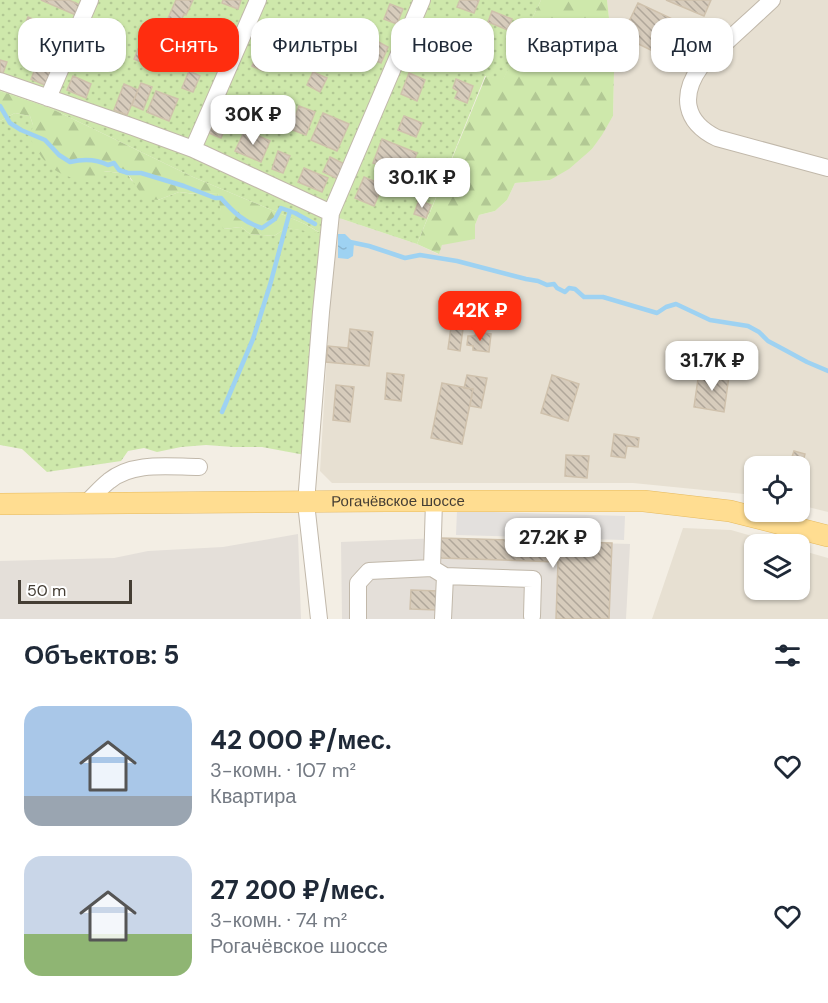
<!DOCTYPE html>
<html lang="ru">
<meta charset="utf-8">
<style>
:root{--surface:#fff;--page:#f2f2f3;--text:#1f2937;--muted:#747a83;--accent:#ff2d0f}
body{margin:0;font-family:"DM Sans",sans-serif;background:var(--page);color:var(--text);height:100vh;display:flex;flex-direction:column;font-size:22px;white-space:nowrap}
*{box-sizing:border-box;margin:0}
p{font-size:20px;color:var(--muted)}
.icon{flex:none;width:33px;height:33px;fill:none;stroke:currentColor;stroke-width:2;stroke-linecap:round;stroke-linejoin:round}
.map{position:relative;height:619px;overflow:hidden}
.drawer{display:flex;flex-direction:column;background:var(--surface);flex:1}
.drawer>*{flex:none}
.banner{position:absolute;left:18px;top:18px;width:792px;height:54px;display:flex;gap:12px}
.fabs{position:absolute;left:744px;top:456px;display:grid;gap:12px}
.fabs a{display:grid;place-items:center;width:66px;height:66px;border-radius:12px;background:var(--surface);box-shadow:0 2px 4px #0004;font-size:30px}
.scale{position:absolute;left:18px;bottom:15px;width:114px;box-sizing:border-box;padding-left:6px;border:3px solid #453e34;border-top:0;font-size:16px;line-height:21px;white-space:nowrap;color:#453e34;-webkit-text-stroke:4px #fff;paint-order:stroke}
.price{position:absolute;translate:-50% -51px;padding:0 14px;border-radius:12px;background:#fff;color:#222;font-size:20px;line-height:39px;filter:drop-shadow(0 2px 3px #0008)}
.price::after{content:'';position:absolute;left:50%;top:36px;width:18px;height:14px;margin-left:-9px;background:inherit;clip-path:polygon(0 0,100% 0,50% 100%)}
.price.selected{background:var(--accent);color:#fff}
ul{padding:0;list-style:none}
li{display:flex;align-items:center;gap:18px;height:150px;padding:0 24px}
li span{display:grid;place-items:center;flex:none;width:168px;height:120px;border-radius:18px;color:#555}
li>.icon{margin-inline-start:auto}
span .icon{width:72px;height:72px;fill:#fffc;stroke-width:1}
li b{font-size:26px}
h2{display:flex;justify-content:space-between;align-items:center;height:72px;padding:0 24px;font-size:26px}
.tag{padding:0 21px;border-radius:18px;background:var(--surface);box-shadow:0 2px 4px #0004;font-size:21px;line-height:54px}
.tag.selected{background:var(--accent);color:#fff}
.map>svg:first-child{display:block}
.residential{fill:#e7e0d2}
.industrial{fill:#e4dfd9}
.grass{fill:url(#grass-dots)}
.forest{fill:url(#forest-firs)}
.parking{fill:#e3e0dd}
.water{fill:url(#water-ripples)}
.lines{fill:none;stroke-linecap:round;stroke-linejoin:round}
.stream{stroke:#9ed2f2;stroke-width:4.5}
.building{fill:url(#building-back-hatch);stroke:#cfc1ac;stroke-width:1.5}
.minor-casing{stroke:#c1b8aa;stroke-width:18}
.major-casing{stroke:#e6ba5f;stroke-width:22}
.minor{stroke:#fff;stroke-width:16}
.major{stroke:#ffdd91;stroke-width:21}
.labels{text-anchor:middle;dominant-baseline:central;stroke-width:5;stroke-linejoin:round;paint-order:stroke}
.street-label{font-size:15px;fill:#453e34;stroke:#fff}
</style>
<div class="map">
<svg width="828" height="619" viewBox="0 0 828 619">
<defs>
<pattern id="grass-dots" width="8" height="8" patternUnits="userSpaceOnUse" patternTransform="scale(1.5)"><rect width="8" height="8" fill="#cee8ab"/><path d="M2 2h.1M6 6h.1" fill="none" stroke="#b2c894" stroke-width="1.8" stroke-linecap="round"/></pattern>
<pattern id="forest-firs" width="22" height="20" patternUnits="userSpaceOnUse" patternTransform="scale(1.5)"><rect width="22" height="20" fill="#cee8ab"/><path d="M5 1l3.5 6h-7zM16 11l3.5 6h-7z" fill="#b2c894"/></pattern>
<pattern id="water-ripples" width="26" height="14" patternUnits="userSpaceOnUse" patternTransform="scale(1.5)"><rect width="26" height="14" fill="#9ed2f2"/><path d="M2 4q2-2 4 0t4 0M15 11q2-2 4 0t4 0" fill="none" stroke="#89b5d0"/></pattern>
<pattern id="building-back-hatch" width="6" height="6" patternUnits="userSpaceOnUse" patternTransform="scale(1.5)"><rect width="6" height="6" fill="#d7ccbc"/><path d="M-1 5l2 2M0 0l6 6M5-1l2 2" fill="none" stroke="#b0a79a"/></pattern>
</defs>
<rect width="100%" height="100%" fill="#f3eee4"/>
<path class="residential" d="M607 0H828V512L800 505V466H754V495L633 483H332L320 471 334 237 339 218 417 244 438 254 442 245 475 225 479 215 495 211 507 200 515 183 550 180 592 149 613 116 615 29 609 18Z
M683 528 731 530 780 544H754V590H800V550L828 558V619H652Z"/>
<path class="industrial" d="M298 534 301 619H0V561L114 558 148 551 223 547Z
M441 538 630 544 626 619H342L341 542Z"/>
<path class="grass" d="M0 0H541L503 80 485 76 417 244 339 218 334 237 305 455 262 447H234L206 445 181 447 157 452 144 448 128 451 121 461 47 472 22 449 0 445V121L15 113 30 116 33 125 103 171 128 174 131 180 158 200 179 192 195 194 218 193 224 229 241 227 250 234 274 236 286 228 319 232 305 224 193 177 48 107 0 91Z"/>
<path class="forest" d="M541 0H607L609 18 615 29 613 116 602 135 592 149 569 169 550 180 515 183 507 200 495 211 479 215 475 225V239L442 245 439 254 417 244 486 76 503 79Z
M0 91 48 107 193 177 305 224 320 233 286 228 274 236 250 234 241 227 223 229 218 193 197 194 179 192 158 200 144 198 128 174 104 171 92 183C57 175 47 170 30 138L33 125 30 116 15 113 0 121Z"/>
<path class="parking" d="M457 511 625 516 624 540 456 535Z"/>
<path class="water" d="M338 234H345L354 243 353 256 348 259 338 258Z"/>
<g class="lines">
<path class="stream" d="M0 106 10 123 21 130 45 140 59 155 70 162C83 159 96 159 108 165L114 163 119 170 128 173H141L184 186 215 198H221C233 212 245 223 262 228L275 219 281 208 295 213 315 224
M350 242 369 246 405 258 420 255 457 261 526 279 538 281 547 285 554 284 557 288 565 292 569 288 575 289 584 297H603L657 313 666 307 676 304 710 320 748 326 759 332 768 341 783 349 807 362 828 371
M222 412 253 339 270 285 290 211"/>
</g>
<path class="building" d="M41 0H69L82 6 78 16Z
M176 0H193L186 15 184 14 175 34 180 36 176 46 159 39Z
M223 0H241L238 9 222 3Z
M460 0H479L474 13 457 7Z
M666 0H711L704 16Z
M638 3 681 23 665 57 622 36Z
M390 4 403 9 397 24 384 19Z
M492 11 512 19 508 30 488 22Z
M28 17 55 29 49 41 23 29Z
M103 21 117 28 111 39 98 32Z
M205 23 223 31 214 49 196 41Z
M433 24 448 30 441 47 427 42Z
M267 32 295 45 288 61 282 58 277 70 265 65 263 71 252 66Z
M373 39 388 47 381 63 365 56Z
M95 42 118 51 111 68 88 58Z
M138 49 150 54 146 64 134 59Z
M40 57 58 65 49 87 31 79Z
M0 60 7 62 3 73 0 72Z
M189 71 200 76 193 92 182 88Z
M313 72 327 78 320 92 307 85Z
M409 73 425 80 417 101 401 94Z
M73 76 91 84 86 98 67 90Z
M456 79 473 86 467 103 455 98 458 91 453 88Z
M141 83 152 87 143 110 132 105Z
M124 84 138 90 127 115 114 110Z
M156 91 178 99 169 121 147 112Z
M299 106 315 112 306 135 290 129Z
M220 107 232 112 221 138 209 133Z
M323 113 349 124 337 151 311 140Z
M404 116 422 123 416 137 398 130Z
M245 130 270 141 261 162 235 151Z
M382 139 417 153 409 174 397 170V172L373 163Z
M278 151 290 156 283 173 272 169Z
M330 157 347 165 340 180 323 172Z
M422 161 433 166 427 180 416 176Z
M304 168 328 178 322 192 298 182Z
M364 177 383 185 374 206 355 198Z
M419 200 431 205 426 218 414 214Z
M451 327 463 329 460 351 448 349Z
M350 329 373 332 369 366 326 362 328 346 348 348Z
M476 332 491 334 489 352 473 350V346L467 345 468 336H475Z
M699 372 729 376 724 412 694 407Z
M387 373 404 375 401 401 385 399Z
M467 375 487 378 481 408 470 406 473 389 464 388Z
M552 375 579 384 568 421 541 413Z
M442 383 473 389 462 444 431 438Z
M336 385 354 387 350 422 333 420Z
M614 434 639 438 638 447 627 446 625 458 611 456Z
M794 451 805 454 800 473V466H789Z
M566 455 589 456 587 478 565 476Z
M441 538 612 543 609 619H556L558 562 440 558Z
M411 590 438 591V610L410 609Z"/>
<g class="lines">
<g class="minor-casing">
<path id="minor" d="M772 0C755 16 738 31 721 47 714 53 706 59 701 66 680 95 684 122 717 138L828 168
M0 81 133 127 193 149 331 213
M48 98 90 0
M193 149 258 0
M434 501 432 568 445 576 443 619
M85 504C93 497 100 488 109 481 133 461 170 467 199 467
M445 576 533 579 532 616
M319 619 306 503 321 312 331 213 422 0
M358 619V583L369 571 432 568"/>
</g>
<g class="major-casing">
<g id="major">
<path id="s1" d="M0 504 387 501H644L730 511 828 536"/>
</g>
</g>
<use href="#minor" class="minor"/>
<use href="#major" class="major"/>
</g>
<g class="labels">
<g class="street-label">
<text stroke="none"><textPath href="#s1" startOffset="398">Рогачёвское шоссе</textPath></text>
</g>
</g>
</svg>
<div class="fabs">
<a><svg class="icon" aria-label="locate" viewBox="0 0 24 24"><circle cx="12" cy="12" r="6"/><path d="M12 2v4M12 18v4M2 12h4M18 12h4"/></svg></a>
<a><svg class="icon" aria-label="layers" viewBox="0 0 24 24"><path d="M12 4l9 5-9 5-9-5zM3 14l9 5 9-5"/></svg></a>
</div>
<div class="scale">50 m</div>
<b class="price" style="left:253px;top:146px">30K ₽</b>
<b class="price" style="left:422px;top:209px">30.1K ₽</b>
<b class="price selected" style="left:480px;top:342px">42K ₽</b>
<b class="price" style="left:712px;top:392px">31.7K ₽</b>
<b class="price" style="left:553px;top:569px">27.2K ₽</b>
<div class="banner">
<a class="tag">Купить</a>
<a class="tag selected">Снять</a>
<a class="tag">Фильтры</a>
<a class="tag">Новое</a>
<a class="tag">Квартира</a>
<a class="tag">Дом</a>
</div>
</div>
<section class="drawer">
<h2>Объектов: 5<svg class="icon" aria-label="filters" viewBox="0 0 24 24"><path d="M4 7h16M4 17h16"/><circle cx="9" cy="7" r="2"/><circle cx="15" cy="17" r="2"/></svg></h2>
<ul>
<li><span style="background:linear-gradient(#a9c7e8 75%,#9aa5b1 0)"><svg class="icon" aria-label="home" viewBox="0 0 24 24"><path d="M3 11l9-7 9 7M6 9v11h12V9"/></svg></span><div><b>42 000 ₽/мес.</b><p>3-комн. · 107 m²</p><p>Квартира</p></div><svg class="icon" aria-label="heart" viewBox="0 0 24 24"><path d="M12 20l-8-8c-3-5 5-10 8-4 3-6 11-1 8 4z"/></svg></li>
<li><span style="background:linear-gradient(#c9d6e8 65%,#8fb573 0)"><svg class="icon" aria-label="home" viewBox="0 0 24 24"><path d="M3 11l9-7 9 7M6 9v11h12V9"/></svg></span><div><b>27 200 ₽/мес.</b><p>3-комн. · 74 m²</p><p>Рогачёвское шоссе</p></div><svg class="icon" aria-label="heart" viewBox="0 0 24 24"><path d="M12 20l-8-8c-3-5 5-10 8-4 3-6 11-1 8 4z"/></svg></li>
</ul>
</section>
